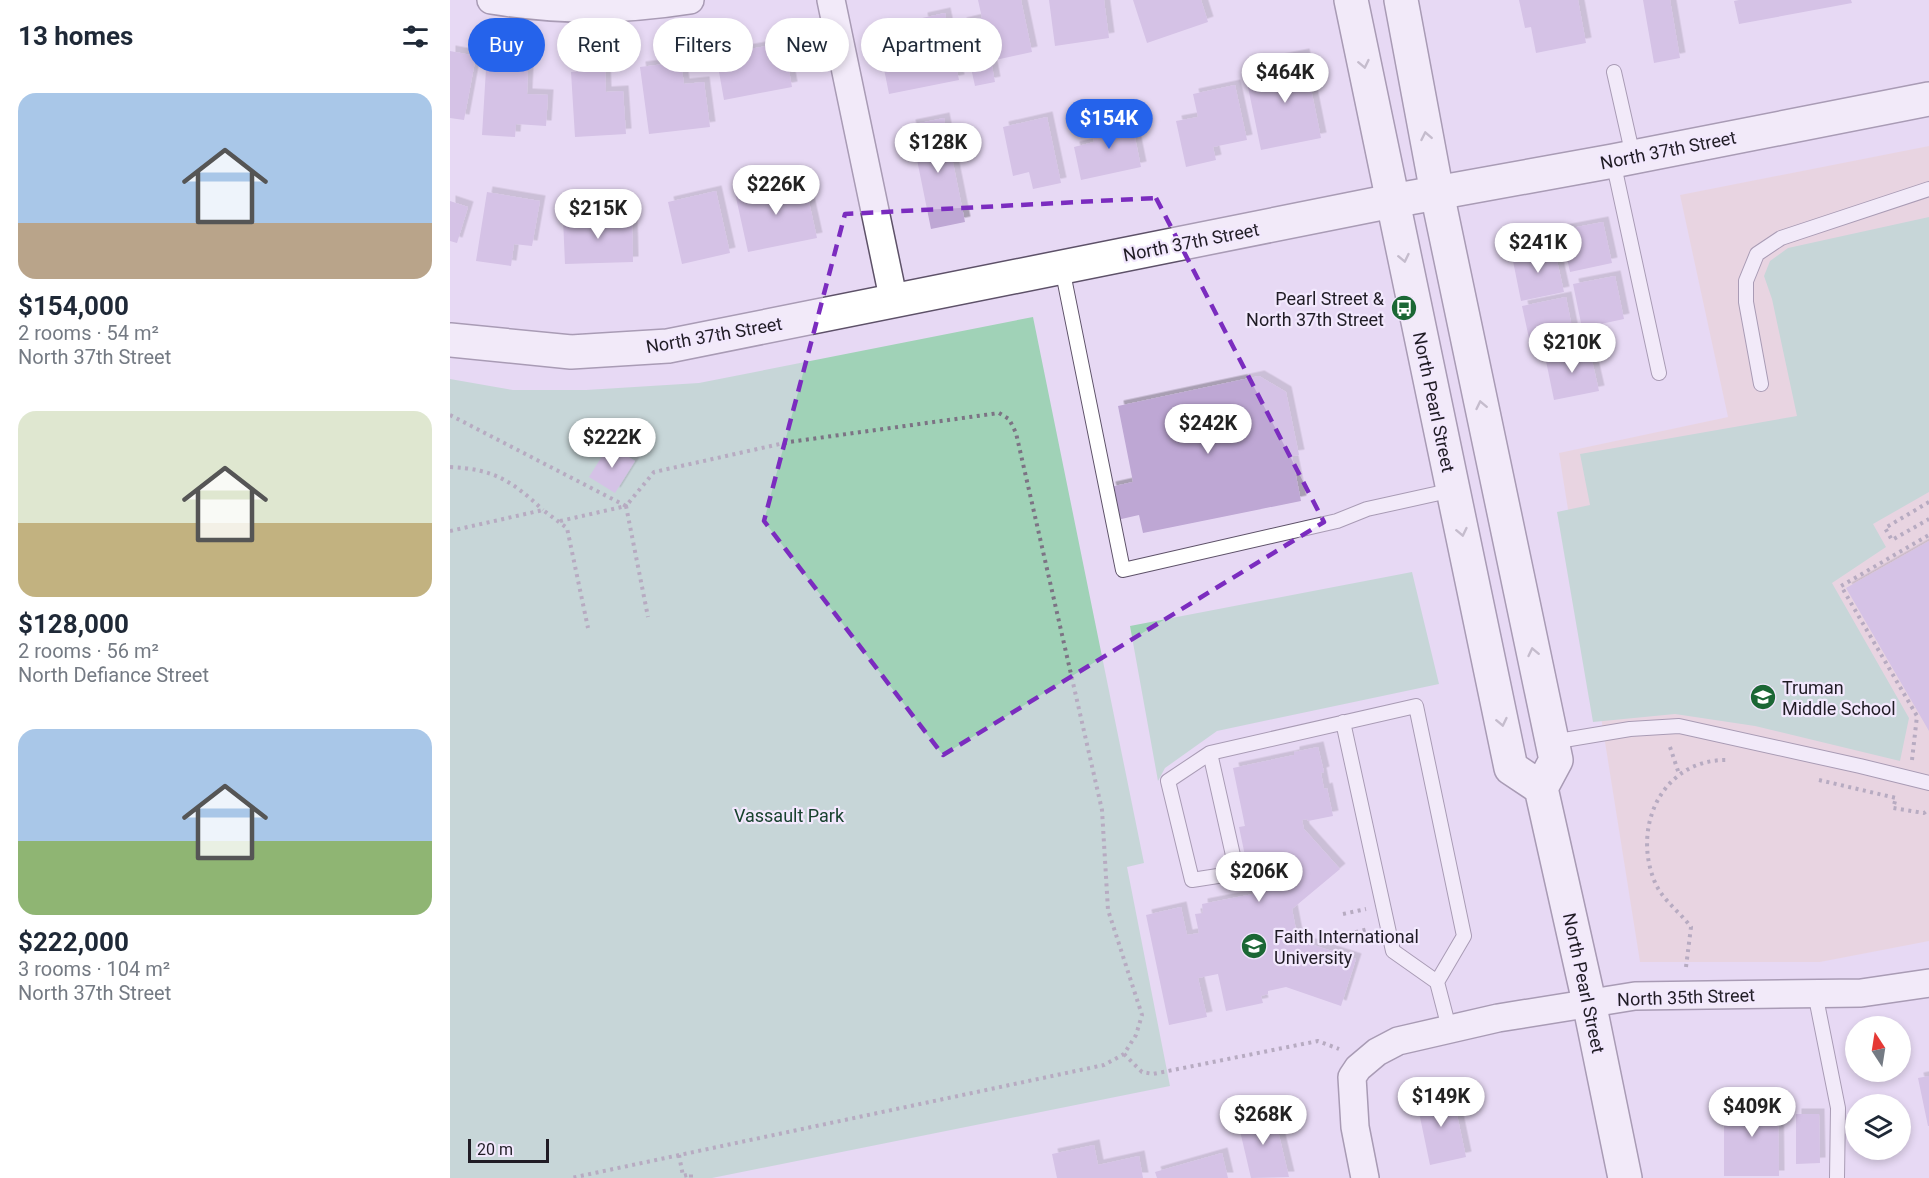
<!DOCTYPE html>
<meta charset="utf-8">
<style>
:root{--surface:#fff;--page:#f6f6f7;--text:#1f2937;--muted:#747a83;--accent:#2563eb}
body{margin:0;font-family:Roboto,sans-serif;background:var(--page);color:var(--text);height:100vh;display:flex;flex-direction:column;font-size:22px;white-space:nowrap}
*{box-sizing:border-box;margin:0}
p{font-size:20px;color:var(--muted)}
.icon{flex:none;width:33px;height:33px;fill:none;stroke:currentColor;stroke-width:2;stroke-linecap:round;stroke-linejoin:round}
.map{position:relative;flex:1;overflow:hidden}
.panel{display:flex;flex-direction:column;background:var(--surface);width:450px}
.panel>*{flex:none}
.banner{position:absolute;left:18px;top:18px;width:570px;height:54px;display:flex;gap:12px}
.needle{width:39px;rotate:348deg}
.fabs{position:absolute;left:1395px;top:1016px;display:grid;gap:12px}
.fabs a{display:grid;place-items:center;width:66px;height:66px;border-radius:50%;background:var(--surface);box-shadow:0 3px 9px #0003;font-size:30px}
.scale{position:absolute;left:18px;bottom:15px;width:81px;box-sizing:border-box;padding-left:6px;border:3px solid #201c25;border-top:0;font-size:16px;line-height:21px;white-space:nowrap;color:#201c25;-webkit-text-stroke:4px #f2e8fd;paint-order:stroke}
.price{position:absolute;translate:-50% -51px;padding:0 14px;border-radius:21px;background:#fff;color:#222;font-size:20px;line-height:39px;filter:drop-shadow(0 2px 3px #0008)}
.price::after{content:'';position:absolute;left:50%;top:36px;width:18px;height:14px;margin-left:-9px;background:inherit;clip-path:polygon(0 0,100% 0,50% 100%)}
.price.active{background:var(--accent);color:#fff}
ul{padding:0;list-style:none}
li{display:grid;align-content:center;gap:12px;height:318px;padding:0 18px}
li span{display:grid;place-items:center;height:186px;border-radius:18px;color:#555}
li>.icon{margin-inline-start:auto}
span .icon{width:108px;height:108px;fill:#fffc;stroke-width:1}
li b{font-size:26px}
h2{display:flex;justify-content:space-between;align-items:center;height:72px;padding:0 18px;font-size:26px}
.chip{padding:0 21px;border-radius:27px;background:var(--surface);box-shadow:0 3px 9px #0003;font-size:21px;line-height:54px}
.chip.active{background:var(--accent);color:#fff}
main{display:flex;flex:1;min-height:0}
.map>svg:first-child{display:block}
.education{fill:#e9cfcb}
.green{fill:#a0d2b7}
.building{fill:#bea7d4;filter:url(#shadow)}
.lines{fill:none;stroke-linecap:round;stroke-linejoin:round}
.lane-casing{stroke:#5d5168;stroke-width:16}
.street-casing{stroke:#5d5168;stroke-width:30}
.secondary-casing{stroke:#5d5168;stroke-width:36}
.primary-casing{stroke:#5d5168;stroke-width:36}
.path{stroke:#7c7384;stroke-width:4;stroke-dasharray:3 4.5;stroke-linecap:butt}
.lane{stroke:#fff;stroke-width:14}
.street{stroke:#fff;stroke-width:27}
.secondary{stroke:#fff;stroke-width:33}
.primary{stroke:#fff;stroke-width:33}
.oneway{stroke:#9b999d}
.marked{fill:none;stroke:#7b2cbf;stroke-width:4.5;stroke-dasharray:12 8;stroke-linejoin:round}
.labels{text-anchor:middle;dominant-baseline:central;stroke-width:4.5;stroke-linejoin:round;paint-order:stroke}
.street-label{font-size:18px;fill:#201c25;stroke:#f2e8fd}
.poi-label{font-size:18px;fill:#201c25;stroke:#f2e8fd;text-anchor:start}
.park-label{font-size:18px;fill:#18422e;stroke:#f2e8fd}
</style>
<main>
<section class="panel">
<h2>13 homes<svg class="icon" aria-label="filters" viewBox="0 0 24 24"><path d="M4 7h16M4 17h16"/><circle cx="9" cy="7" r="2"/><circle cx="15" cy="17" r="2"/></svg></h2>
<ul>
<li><span style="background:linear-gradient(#a9c7e8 70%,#b9a48a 0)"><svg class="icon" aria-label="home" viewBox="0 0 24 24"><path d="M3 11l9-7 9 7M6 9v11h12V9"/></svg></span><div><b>$154,000</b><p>2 rooms · 54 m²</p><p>North 37th Street</p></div></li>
<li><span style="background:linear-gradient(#dfe7d0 60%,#c2b280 0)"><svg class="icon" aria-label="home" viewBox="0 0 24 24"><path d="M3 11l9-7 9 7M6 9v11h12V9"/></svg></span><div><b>$128,000</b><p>2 rooms · 56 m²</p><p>North Defiance Street</p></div></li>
<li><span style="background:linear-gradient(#a9c7e8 60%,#8fb573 0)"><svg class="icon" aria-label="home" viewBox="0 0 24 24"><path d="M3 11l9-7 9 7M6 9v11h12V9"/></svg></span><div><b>$222,000</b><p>3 rooms · 104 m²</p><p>North 37th Street</p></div></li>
</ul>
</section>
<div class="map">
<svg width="1479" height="1178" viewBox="0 0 1479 1178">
<defs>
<filter id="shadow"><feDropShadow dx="5.5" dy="-5.5" stdDeviation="0" flood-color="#0004"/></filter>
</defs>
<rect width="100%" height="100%" fill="#e7d9f4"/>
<path class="education" d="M1479 146V941L1370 962H1190L1109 453 1278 417 1230 195Z"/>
<path class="green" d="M1479 217V492L1423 524 1436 547 1382 583 1459 718 1450 761 1305 726 1225 714 1143 722 1107 512 1140 505 1130 454 1347 416 1322 299 1314 276 1320 261 1338 248Z
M583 317 694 863 677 867 720 1086 262 1178H0V379L63 390H136L249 383Z
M962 572 989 684 767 731 715 768 708 781 680 626Z"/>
<path class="building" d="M528 0H571L582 52 541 61 545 82 525 86 511 23 532 18Z
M599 0H654L659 38 605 46Z
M683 0H751L758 22 697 43Z
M1069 0H1128L1136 43 1086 53 1081 27 1075 28Z
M1193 0H1220L1230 58 1204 63Z
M1289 0H1401L1402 3 1289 24 1284 1Z
M495 13 509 80 439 94 430 49 476 40 472 18Z
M334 43 342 87 274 100 266 55Z
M0 51 26 56 14 120 0 118Z
M854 54 871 138 811 150 798 87 818 83 814 62Z
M231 62 234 84 254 82 260 127 199 134 190 67Z
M36 69 78 71 77 94 98 95 96 126 66 124 65 137 32 135Z
M155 70 156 92 173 91 176 134 125 137 121 72Z
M785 85 797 140 763 147 766 160 736 167 726 121 748 117 743 94Z
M597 117 611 183 583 189 579 172 563 176 553 127Z
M494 118 515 222 481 229 460 125Z
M681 118 691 167 631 180 624 147 644 142 641 126Z
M354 179 367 238 298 252 285 193Z
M266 191 280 253 232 264 218 202Z
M37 192 90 201 82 246 64 244 61 266 26 261Z
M0 201 18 207 7 243 0 241Z
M182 217 183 262 115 264 113 219Z
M1153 222 1162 263 1120 272 1111 230Z
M1104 247 1114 292 1071 301 1062 256Z
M1165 276 1174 319 1132 328 1123 284Z
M1116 297 1125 343 1082 352 1072 306Z
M1139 347 1149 391 1104 400 1095 356Z
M809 376 836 392 849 455 842 456 851 501 693 533 689 515 667 520 660 487 683 482 668 406Z
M159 445 185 461 165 493 139 477Z
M1479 541V731L1396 588Z
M868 747 874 772 871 773 874 789 877 788 883 816 858 821 857 819 852 820 854 829 890 869 842 909 848 940 906 959 891 1006 836 987 818 991V994L811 996 813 1003 776 1011 768 974 748 978 757 1017 719 1025 696 915 731 907 737 935 749 933 745 914 753 913 752 904 803 894 789 827 795 826 783 768 844 755V752Z
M1479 1076V1126H1478L1468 1078Z
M1002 1091 1016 1157 980 1165 966 1098Z
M1294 1095H1328L1329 1176H1274V1107L1294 1106Z
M823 1110 839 1177 801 1178 787 1118Z
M1346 1114H1369L1370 1163 1346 1164Z
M644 1145 648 1165 689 1156 693 1178H607L602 1154Z
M772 1153 778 1178H707L705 1172Z"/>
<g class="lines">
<g class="lane-casing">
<path id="lane" d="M1164 72 1183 156
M1163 161 1209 373
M612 268 673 570 887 521 917 509 1003 490
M1311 384 1296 302V281L1307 254 1331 238 1479 189
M893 722 943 951 987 982
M1102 742 1180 729 1229 726 1410 766 1479 783
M760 753 787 873 742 880 718 781 760 753 966 706 1014 936 987 982 999 1028
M1365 993 1388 1108 1387 1178"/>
</g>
<g class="street-casing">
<path id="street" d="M41 0C110 11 170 11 240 0
M381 0 444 302
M915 1178 905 1127 902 1077 908 1068 927 1052 948 1041 1048 1018 1185 996 1411 993 1479 983"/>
</g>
<g class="secondary-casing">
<path id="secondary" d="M0 340 121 352 218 346 942 201 1163 161 1479 99"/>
</g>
<g class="primary-casing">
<path id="primary" d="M901 0 1061 768 1091 788
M951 0 987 193 1106 760 1091 788 1139 1002 1175 1178"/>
</g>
<path class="path" d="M0 415 176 506 204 472 339 442 549 413 559 419 566 433 652 810 658 910 692 1015 686 1035 674 1054 654 1065 121 1178
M0 467C44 469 62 481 93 510
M1479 502 1435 528 1442 540 1479 519
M110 521 176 506 198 617
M0 531 93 510 117 528 138 628
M1220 747 1229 774
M1462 760 1467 716 1391 586 1479 535
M1369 780 1446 798 1443 808 1474 813 1479 809
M893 914 916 909
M898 934 918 929
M1236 967 1241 927C1229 911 1211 899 1204 880 1182 824 1214 759 1277 760
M674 1054 692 1072 703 1074 868 1041 889 1049
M229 1155 233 1176 241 1174V1178"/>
<use href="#lane" class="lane"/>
<use href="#street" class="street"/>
<use href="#secondary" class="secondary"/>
<use href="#primary" class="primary"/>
</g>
<defs><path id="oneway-chevron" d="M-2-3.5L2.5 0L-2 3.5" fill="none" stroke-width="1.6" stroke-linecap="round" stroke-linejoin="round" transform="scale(1.5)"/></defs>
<g class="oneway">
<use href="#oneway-chevron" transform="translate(914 64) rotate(78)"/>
<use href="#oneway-chevron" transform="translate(976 136) rotate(-101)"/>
<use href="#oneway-chevron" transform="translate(954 258) rotate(78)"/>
<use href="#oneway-chevron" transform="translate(1031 405) rotate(-102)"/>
<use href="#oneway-chevron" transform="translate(1012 532) rotate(78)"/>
<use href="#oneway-chevron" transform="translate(1083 652) rotate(-102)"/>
<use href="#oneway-chevron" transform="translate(1052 722) rotate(78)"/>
</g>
<path d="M0 0H1479V1178H0ZM706 198 874 522 493 755 314 521 395 214Z" fill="#e7d9f4" fill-opacity=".55" fill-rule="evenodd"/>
<path class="marked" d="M706 198 874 522 493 755 314 521 395 214Z"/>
<defs>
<g id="bus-disc" transform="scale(1.35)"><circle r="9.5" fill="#1b6735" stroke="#f2e8fd"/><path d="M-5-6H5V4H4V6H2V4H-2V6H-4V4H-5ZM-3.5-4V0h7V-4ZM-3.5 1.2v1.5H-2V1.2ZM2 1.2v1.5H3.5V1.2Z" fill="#fff"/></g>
<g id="school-disc" transform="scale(1.35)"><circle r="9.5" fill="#1b6735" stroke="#f2e8fd"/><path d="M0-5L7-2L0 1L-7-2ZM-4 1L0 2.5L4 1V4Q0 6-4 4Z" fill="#fff"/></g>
<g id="university-disc" transform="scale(1.35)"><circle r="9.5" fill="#1b6735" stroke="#f2e8fd"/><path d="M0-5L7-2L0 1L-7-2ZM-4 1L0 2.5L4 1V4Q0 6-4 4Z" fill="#fff"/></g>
</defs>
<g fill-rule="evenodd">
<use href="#bus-disc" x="954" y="308"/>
<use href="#school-disc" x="1313" y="697"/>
<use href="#university-disc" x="804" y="946"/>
</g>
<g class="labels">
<g class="street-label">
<text transform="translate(1218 150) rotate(-11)">North 37th Street</text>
<text transform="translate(741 242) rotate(-11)">North 37th Street</text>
<text transform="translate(264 335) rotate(-10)">North 37th Street</text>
<text transform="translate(984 402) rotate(78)">North Pearl Street</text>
<text transform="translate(1134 983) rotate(78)">North Pearl Street</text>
<text transform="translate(1236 997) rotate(-2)">North 35th Street</text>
</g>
<g class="poi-label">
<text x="934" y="298" text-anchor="end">Pearl Street &amp;<tspan x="934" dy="21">North 37th Street</tspan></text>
<text x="1332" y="687">Truman<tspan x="1332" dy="21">Middle School</tspan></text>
<text x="824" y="936">Faith International<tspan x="824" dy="21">University</tspan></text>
</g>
<g class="park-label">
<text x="339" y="815">Vassault Park</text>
</g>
</g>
</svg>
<div class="fabs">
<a><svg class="needle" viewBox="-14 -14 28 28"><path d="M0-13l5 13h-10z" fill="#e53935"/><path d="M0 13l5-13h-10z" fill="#747a83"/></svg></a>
<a><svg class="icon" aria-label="layers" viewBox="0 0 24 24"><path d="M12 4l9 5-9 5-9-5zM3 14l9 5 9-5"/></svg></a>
</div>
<div class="scale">20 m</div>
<b class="price" style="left:835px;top:104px">$464K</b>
<b class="price active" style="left:659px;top:150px">$154K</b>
<b class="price" style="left:488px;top:174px">$128K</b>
<b class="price" style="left:326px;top:216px">$226K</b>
<b class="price" style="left:148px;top:240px">$215K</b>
<b class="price" style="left:1088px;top:274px">$241K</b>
<b class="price" style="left:1122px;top:374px">$210K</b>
<b class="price" style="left:758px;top:455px">$242K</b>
<b class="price" style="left:162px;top:469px">$222K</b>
<b class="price" style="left:809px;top:903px">$206K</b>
<b class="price" style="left:991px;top:1128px">$149K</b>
<b class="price" style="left:1302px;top:1138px">$409K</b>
<b class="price" style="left:813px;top:1146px">$268K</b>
<div class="banner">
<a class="chip active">Buy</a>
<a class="chip">Rent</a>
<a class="chip">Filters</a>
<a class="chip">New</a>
<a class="chip">Apartment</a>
</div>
</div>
</main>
